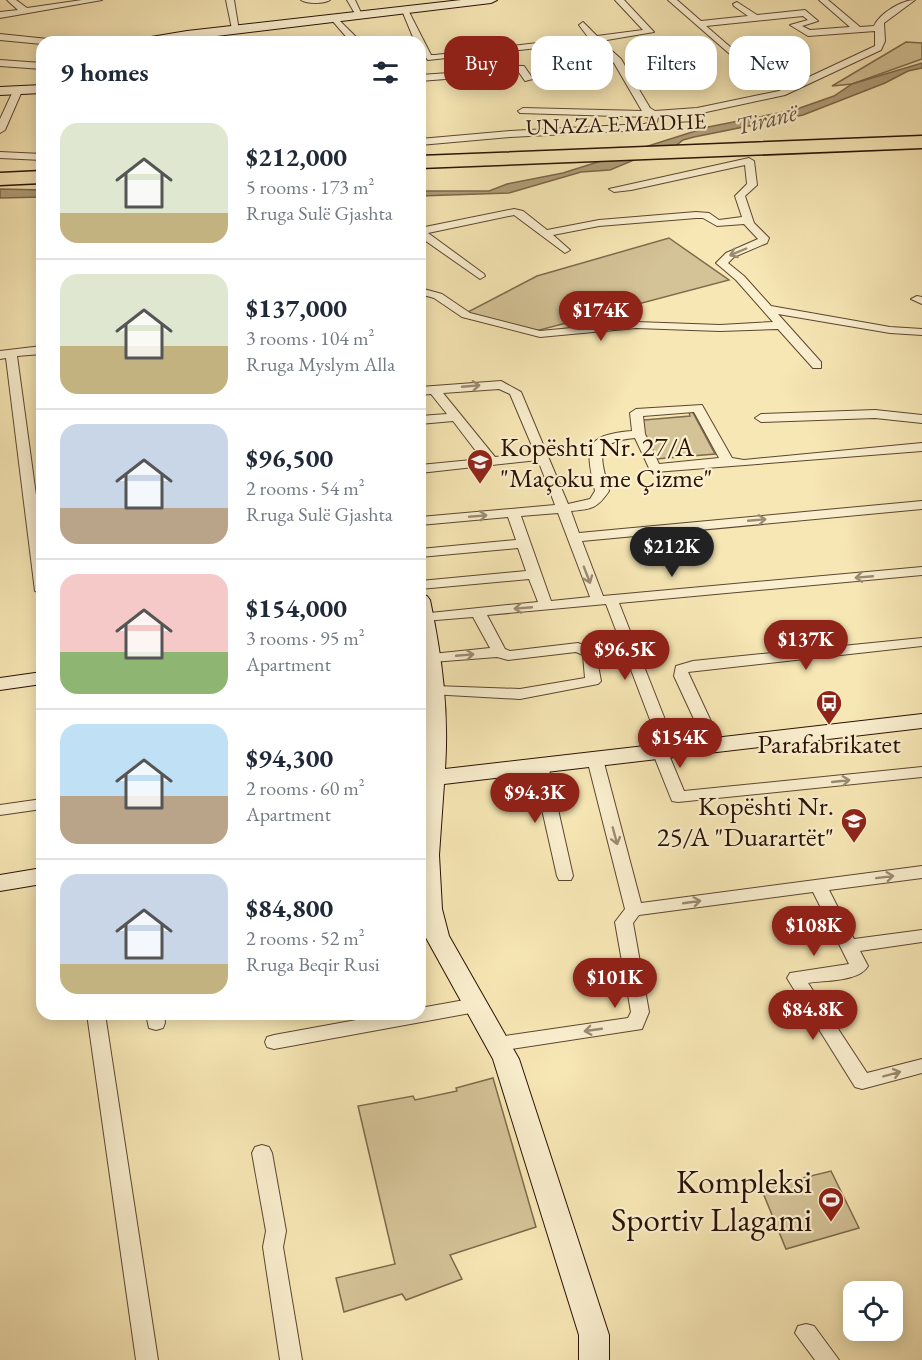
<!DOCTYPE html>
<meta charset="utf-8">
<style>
:root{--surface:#fff;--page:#f6f6f7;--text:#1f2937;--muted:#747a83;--line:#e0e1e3;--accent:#8f2418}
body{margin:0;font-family:"EB Garamond",serif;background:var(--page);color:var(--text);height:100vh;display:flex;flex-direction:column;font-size:22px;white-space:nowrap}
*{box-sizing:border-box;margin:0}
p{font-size:20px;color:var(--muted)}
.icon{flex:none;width:33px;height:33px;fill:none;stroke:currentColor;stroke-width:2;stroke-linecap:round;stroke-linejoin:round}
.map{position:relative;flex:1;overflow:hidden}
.sheet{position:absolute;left:36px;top:36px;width:390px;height:984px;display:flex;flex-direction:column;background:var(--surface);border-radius:18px;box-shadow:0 3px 15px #0003}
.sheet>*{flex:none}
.guide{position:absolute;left:444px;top:36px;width:387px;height:54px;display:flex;gap:12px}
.controls{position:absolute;left:843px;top:1281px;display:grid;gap:12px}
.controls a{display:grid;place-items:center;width:60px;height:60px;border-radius:12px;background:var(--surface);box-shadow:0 3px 15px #0003;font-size:30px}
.price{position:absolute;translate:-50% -51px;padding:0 14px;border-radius:21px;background:var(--accent);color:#fff;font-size:20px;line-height:39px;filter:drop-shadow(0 2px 3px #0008)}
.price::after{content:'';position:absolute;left:50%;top:36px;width:18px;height:14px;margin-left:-9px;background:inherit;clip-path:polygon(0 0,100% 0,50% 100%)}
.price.active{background:#222;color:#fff}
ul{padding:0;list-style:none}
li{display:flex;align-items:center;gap:18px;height:150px;padding:0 24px}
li+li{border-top:2px solid var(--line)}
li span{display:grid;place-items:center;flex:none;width:168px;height:120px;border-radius:18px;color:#555}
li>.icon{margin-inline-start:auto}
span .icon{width:72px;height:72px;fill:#fffc;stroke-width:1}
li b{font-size:26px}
h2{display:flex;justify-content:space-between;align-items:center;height:72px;padding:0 24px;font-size:26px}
.chip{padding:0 21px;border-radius:18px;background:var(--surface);box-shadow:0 3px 15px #0003;font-size:21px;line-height:54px}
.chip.active{background:var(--accent);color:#fff}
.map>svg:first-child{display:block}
.green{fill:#d4c397;stroke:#7e6a4d;stroke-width:1.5}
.water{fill:#b19e78;stroke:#7b6649;stroke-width:1.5}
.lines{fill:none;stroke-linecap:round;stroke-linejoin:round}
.street-casing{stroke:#5c4630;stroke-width:2}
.secondary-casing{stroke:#291103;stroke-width:2}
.highway-casing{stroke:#291103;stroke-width:3}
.street{fill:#faefcf;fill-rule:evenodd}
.secondary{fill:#faefcf;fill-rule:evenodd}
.highway{fill:#f7e7b5;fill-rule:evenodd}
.oneway{stroke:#9c8b73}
.labels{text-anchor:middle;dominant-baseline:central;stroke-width:4.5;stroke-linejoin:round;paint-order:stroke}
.far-street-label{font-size:22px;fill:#291103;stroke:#faefcf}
.far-water-label{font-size:24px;font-style:italic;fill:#665038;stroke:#faefcf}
.poi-label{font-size:27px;fill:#291103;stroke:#faefcf;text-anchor:start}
.near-poi-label{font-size:33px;fill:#291103;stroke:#faefcf;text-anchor:end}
</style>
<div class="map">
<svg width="922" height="1360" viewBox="0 0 922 1360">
<rect width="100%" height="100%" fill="#f7e7b5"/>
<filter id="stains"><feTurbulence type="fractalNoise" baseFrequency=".00333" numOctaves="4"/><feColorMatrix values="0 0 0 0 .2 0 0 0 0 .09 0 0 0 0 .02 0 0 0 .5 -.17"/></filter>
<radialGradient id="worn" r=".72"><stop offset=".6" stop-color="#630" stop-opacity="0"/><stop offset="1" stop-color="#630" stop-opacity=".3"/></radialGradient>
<path class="green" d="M906 42 922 43V59L852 84 832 86Z
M669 238 729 280 536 331 466 313 537 276Z
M692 411 715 454 656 459 635 417 641 416 644 420 690 416 689 412Z
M493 1078 536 1227 450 1255 462 1279 406 1300 402 1294 344 1312 336 1278 395 1264 358 1106 413 1096 415 1100 457 1091 456 1088Z
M831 1171 859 1228 786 1249 761 1188Z"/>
<path class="water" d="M922 63V68L908 71 885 83 803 115 694 137 683 140 673 148 641 157 610 170 581 172 509 193 420 196V191H489L507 184 563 173 708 127 794 110 834 96 852 84Z
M0 189 42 190V197L0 198Z"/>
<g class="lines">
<g class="street-casing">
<path id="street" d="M7 0H16L27 8 82 0H102L0 18V12L18 10Z
M226 0H234L239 31 232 29Z
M301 0H330C324 4 307 4 301 0Z
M347 0H355L363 17H357Z
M615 0H624L654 32 601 41 621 59 650 108 655 111 697 108 779 91 875 46V31L808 36 790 25 808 20 803 16 706 26 743 58V62L740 63 668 0H677L701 21 748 16 734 6 733 4 737 2 757 15 805 10 818 21 802 26 810 30 850 27 819 0H828L860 27 874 26C880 13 902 0 915 0L884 23 885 41 881 50 785 95 697 114 658 117 656 127 644 130 510 137 420 145V139L510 131 644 124 648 123 649 117 520 113 518 111 523 108 642 111 614 63 592 42 428 60 420 51V42H415L401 8H407L431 55H435L588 37 579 25 583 22 597 36 643 30Z
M334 15 355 36 365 42 349 40 330 18Z
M0 34 48 39 52 42H42V44L0 40Z
M0 60 42 63V69L0 66Z
M498 65 524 66 533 79 525 81 518 71H501L496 75 420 81V75L493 70Z
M14 89 22 91 5 130 0 133V119Z
M0 152 42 154V160L0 158Z
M749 158 754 161 757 185 745 196 754 223 769 238 767 243 734 257 728 263 744 276 771 306 890 327 922 329V335L890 333 778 314 821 362V368H813L778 329 720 331 636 328 540 337 462 317 434 298 420 294V288L442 294 470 313 540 331 636 322 720 325 773 322 736 280 716 263 726 253 758 239 744 224 717 226 703 218H696L599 226 553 235 570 250 565 253 514 215 428 233 484 274 485 276 480 279 420 237V228L514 209 523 211 547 230 599 220 696 212 709 213 719 220 742 217 735 196 747 184 745 165 631 190 614 192 609 189Z
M917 296 922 297V304L911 299Z
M42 346V354L17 356 42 539V595L35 591 6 358 0 359V351Z
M501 381 521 392 568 504 590 499 595 491C586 449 582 435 632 431L630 413 636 409 702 405 732 458 744 460 922 443V451L655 472 649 468 635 438C592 442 601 457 609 491 597 509 591 509 571 511L579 533 922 501V509L582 541 603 596 922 567V575L619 603 677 750 669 755 684 791 922 767V777L678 802 672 801 652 751 660 746 606 604 487 615 505 649 510 651 578 643 595 650 601 681 598 684 520 699 430 694 427 691 430 688 435 686 520 689 585 678 583 655 576 652 508 660 497 657 432 662 425 658 432 654 490 648 473 617 424 621 420 620V614L538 602 529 579 420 589V581L526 571 518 548 420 557V549L516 540 508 517 420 525V517L555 505 538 460 420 473V465L482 459 453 421 420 424V416L447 414 431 394 420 395V387ZM499 389 510 394 535 453 495 457 443 393ZM694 412 719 458 659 464 645 434 643 416ZM558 513 590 597 551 601 521 516Z
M875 410 922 415V423L875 418 761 422 755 418 761 414Z
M922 638V646L688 672 722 745 714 750 706 745 674 676 676 666 693 661Z
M595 754 603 759 641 903 922 866V878L829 890 854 939 922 930V942L860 951 868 966C859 982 825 980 808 983L867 1073 922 1059V1073L862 1089 855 1087 790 983 787 978 790 973 849 964 813 892 639 915 633 923 649 1012 642 1029 498 1051 491 1049 489 1044 491 1039 498 1037 628 1018 631 1012 615 922 625 909 587 759Z
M540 760 548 765 573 876 571 880H559L557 876 532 765Z
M42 799V809L0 815V805Z
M476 998 482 1000 485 1005 482 1010 476 1012 274 1049 267 1047 265 1042 267 1037 274 1035 389 1014H420V1008Z
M87 1014H105L158 1360H136Z
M146 1014H164L165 1023 163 1028 156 1030 149 1028Z
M262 1145 269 1147 272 1153 286 1231 283 1247 302 1360H280L263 1247 266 1231 252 1153 255 1147Z
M806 1324 814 1326 839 1360H815L795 1333 798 1326Z"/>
</g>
<g class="secondary-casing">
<path id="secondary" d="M461 0H497L491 3 167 42H139L145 38 187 31Z
M42 85V93L0 95V87Z
M420 594 427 596 430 600C442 657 449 711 445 769L922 714V728L444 784 439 855 442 909 449 936 519 1059 609 1335V1360H579V1335L493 1059 425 936 420 917V800L425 741Z
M42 672V684L0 690V678Z
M42 868V884L0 891V875Z"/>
</g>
<g class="highway-casing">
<path id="highway" d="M922 136V148L420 168V156Z
M42 171V183L0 185V173Z"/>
</g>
<use href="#street" class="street"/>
<use href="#secondary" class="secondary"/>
<use href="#highway" class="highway"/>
</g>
<defs><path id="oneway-shaft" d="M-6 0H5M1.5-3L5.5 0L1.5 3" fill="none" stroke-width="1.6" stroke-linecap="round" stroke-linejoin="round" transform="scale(1.5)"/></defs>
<g class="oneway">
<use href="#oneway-shaft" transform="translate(738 252) rotate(157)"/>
<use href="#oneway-shaft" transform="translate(471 386) rotate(-5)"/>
<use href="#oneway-shaft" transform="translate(478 516) rotate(-5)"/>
<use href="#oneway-shaft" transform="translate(757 520) rotate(-5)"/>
<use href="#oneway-shaft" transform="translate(587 575) rotate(69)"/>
<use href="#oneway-shaft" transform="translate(864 577) rotate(175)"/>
<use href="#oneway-shaft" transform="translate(523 608) rotate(175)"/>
<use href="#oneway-shaft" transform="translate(465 655) rotate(-5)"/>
<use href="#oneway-shaft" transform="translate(841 781) rotate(-6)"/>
<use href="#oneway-shaft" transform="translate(615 836) rotate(75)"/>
<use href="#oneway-shaft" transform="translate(885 877) rotate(-7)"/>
<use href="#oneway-shaft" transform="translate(692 902) rotate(-8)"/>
<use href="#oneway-shaft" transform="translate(593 1030) rotate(172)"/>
<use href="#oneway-shaft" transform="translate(892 1074) rotate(-15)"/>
</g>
<defs>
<g id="school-pin" transform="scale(1.35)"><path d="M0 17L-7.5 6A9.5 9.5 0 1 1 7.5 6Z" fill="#8f2418" stroke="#faefcf"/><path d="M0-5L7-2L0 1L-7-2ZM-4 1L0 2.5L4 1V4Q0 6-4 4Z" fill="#fff"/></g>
<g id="bus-pin" transform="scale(1.35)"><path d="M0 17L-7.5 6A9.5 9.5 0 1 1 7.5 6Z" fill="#8f2418" stroke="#faefcf"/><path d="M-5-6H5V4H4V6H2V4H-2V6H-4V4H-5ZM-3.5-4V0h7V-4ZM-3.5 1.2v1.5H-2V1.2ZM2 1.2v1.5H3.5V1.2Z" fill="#fff"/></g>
<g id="stadium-pin" transform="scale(1.35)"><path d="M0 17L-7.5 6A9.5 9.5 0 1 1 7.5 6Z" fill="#8f2418" stroke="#faefcf"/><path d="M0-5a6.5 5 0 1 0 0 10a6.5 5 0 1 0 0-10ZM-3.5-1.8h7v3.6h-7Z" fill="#fff"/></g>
</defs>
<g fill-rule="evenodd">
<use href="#school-pin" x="480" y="462"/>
<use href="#bus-pin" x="829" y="703"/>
<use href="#school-pin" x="854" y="821"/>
<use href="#stadium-pin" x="831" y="1200"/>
</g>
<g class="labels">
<g class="far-street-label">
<text transform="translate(616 124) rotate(-2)">UNAZA E MADHE</text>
</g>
<g class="far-water-label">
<text transform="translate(766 119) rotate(-14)">Tiranë</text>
</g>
<g class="poi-label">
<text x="500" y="446">Kopështi Nr. 27/A<tspan x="500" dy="31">"Maçoku me Çizme"</tspan></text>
<text x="829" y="743" text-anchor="middle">Parafabrikatet</text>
<text x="834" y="805" text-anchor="end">Kopështi Nr.<tspan x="834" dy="31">25/A "Duarartët"</tspan></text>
</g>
<g class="near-poi-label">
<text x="812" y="1181">Kompleksi<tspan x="812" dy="38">Sportiv Llagami</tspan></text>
</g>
</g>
<rect width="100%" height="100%" filter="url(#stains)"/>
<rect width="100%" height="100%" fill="url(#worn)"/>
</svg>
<div class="controls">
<a><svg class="icon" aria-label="locate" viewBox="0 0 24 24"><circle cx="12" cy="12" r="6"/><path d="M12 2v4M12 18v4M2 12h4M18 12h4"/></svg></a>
</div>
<b class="price" style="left:601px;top:342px">$174K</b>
<b class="price active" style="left:672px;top:578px">$212K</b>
<b class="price" style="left:806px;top:671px">$137K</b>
<b class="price" style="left:625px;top:681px">$96.5K</b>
<b class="price" style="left:680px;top:769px">$154K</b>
<b class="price" style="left:535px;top:824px">$94.3K</b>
<b class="price" style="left:814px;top:957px">$108K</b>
<b class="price" style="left:615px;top:1009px">$101K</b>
<b class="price" style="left:813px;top:1041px">$84.8K</b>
<div class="guide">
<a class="chip active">Buy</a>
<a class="chip">Rent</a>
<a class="chip">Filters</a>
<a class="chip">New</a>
</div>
<section class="sheet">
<h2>9 homes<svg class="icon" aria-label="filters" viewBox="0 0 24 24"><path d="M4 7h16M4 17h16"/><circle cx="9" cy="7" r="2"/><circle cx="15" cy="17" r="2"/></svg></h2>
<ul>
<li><span style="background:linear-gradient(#dfe7d0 75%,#c2b280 0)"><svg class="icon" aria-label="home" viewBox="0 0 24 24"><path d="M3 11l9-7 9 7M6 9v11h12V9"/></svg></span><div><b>$212,000</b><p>5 rooms · 173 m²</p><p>Rruga Sulë Gjashta</p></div></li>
<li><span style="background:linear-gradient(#dfe7d0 60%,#c2b280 0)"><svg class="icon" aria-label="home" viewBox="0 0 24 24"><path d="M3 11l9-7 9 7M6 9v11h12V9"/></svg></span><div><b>$137,000</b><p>3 rooms · 104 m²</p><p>Rruga Myslym Alla</p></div></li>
<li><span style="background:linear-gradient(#c9d6e8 70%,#b9a48a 0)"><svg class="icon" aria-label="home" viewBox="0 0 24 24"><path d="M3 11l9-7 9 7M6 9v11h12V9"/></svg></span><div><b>$96,500</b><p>2 rooms · 54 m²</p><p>Rruga Sulë Gjashta</p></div></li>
<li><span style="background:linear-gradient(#f6c9c9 65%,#8fb573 0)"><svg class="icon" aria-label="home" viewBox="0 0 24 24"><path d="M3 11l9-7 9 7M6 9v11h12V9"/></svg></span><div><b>$154,000</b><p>3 rooms · 95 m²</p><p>Apartment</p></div></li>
<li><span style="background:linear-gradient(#bfe0f5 60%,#b9a48a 0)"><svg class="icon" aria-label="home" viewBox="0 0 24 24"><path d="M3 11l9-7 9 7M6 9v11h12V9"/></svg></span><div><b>$94,300</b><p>2 rooms · 60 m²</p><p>Apartment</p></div></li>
<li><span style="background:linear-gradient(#c9d6e8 75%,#c2b280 0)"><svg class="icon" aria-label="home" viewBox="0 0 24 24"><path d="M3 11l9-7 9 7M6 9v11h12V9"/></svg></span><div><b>$84,800</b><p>2 rooms · 52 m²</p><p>Rruga Beqir Rusi</p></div></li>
</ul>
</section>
</div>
